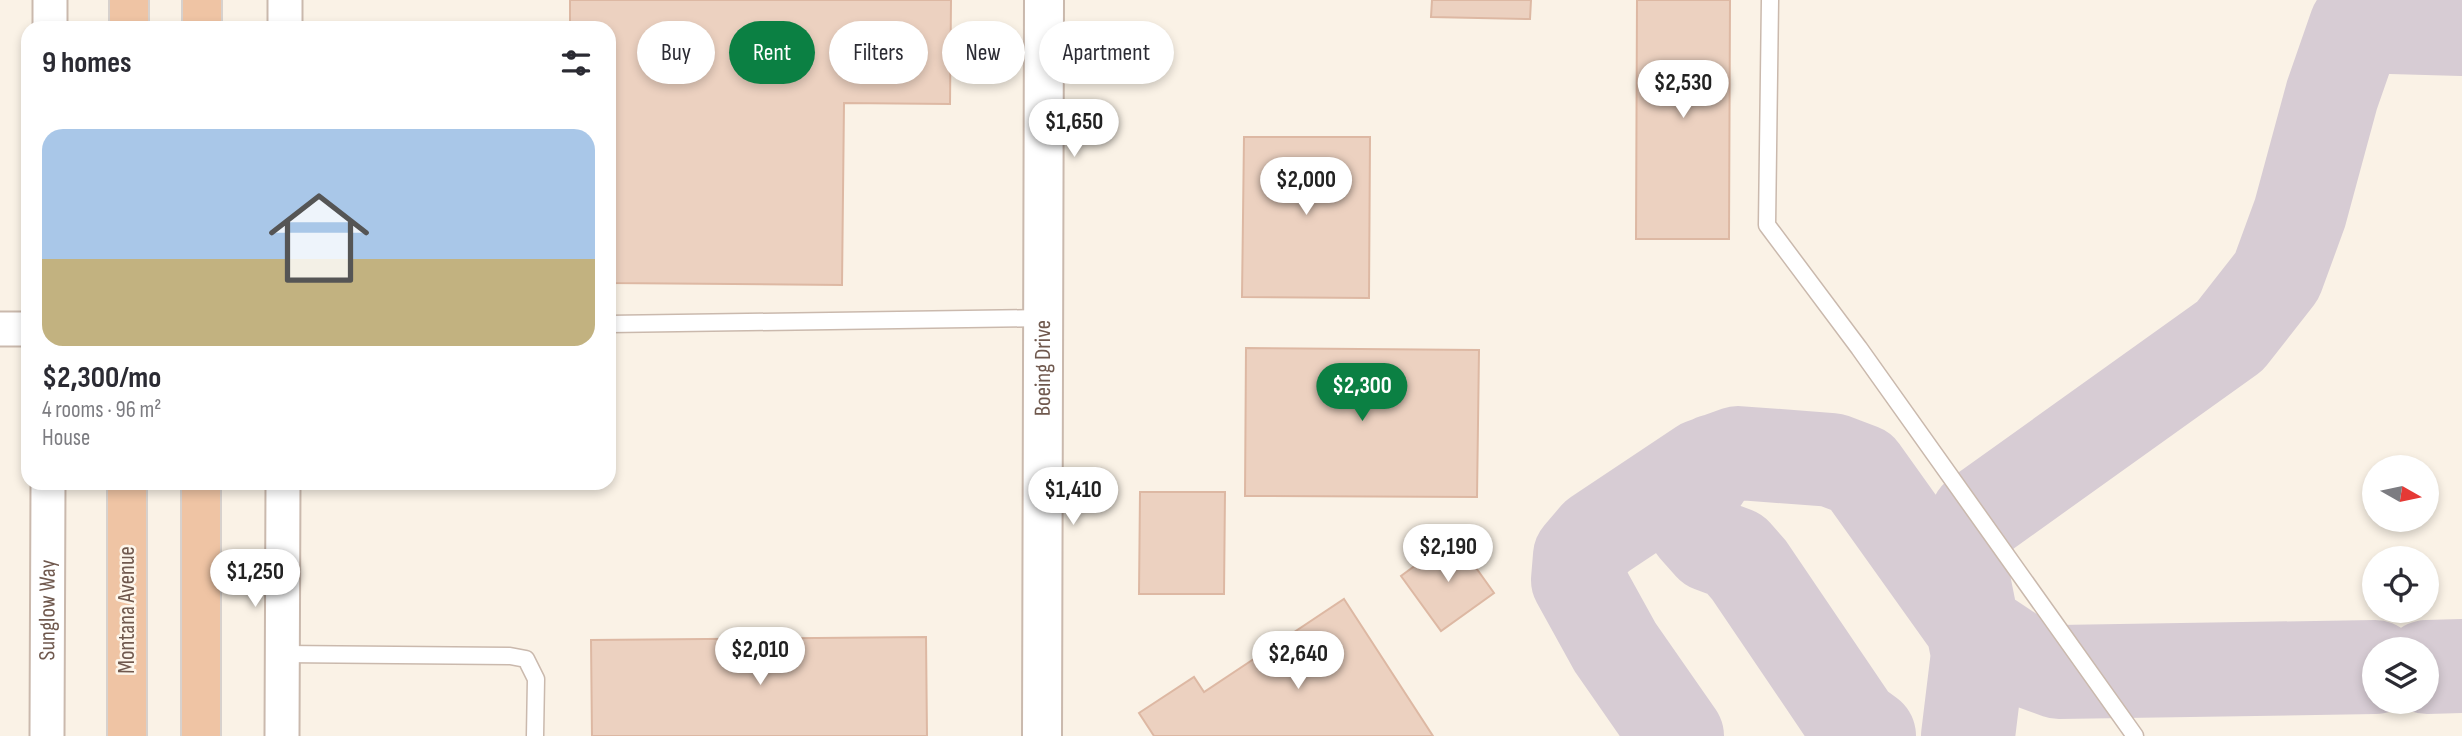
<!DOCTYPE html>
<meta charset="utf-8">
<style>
:root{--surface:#fff;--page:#f2f2f3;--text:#2b2b33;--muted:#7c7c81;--accent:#0b8043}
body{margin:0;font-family:"Sofia Sans Condensed",sans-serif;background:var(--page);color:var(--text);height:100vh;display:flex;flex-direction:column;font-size:26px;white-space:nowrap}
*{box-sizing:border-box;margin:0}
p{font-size:23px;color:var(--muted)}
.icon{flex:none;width:38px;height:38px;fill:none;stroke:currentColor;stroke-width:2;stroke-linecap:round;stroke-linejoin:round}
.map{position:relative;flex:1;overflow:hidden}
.panel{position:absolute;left:21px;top:21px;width:595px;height:469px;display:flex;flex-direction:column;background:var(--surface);border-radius:21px;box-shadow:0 4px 10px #0003}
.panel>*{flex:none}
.guide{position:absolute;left:637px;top:21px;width:665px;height:63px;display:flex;gap:14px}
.needle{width:46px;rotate:99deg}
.buttons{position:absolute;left:2362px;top:455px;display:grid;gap:14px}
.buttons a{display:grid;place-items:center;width:77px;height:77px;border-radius:50%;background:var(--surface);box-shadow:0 4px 10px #0003;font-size:35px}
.price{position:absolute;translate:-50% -60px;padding:0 16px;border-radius:24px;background:#fff;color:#222;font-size:23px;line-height:46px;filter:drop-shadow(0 2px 4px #0008)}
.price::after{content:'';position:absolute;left:50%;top:42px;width:21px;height:16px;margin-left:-10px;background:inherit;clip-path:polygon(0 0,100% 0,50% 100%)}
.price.current{background:var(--accent);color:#fff}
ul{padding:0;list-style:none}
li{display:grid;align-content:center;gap:14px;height:371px;padding:0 21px}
li span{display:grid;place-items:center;height:217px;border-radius:21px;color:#555}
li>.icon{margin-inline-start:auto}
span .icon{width:126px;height:126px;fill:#fffc;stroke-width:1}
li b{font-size:30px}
h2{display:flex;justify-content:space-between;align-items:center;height:84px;padding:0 21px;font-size:30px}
.chip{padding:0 24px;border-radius:32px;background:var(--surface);box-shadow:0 4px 10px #0003;font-size:24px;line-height:63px}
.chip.current{background:var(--accent);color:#fff}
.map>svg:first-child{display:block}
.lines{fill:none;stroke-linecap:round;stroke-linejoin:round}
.taxiway{stroke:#d7ccd4;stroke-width:94}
.building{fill:#ecd1c0;stroke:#ddb8a3;stroke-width:2}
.service-casing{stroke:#cab9ad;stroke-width:19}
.minor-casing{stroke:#cab9ad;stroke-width:37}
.tertiary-casing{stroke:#cab9ad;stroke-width:42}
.trunk-casing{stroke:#d7d1cd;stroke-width:42}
.service{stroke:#fff;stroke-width:16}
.minor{stroke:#fff;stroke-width:33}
.tertiary{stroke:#fff;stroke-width:38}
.trunk{stroke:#efc4a4;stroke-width:38}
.labels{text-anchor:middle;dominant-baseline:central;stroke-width:5;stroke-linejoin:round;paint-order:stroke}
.street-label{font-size:23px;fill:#70594e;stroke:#fdf6eb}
</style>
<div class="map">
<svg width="2462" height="736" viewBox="0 0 2462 736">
<rect width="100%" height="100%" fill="#faf2e6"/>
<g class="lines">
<path class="taxiway" d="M1714 461 1692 494 1695 527 1711 545 1735 554 1749 570 1854 725 1869 736
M2427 667 2462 666
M1677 736 1615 647 1578 580 1580 556 1597 536 1702 466 1738 453 1832 460 1861 471 1973 628 2015 656 2059 672 2375 667
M1968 736 1978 654 1963 579V545L1977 517 2230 336 2277 276 2300 213 2332 95 2356 26 2462 29"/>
</g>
<path class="building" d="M570 0H951L950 104 844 103 842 285 609 283V28H570Z
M1432 0H1531L1530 19 1431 17Z
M1637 0H1730L1729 239H1636Z
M1244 137H1370L1369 298 1242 297Z
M1246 348 1479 350 1477 497 1245 496Z
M1140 492H1225L1224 594H1139Z
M1454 537 1494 593 1441 631 1401 576Z
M1344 599 1433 736H1154L1139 713 1194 677 1204 692Z
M926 637 927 736H592L591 640Z"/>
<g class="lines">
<g class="service-casing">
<path id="service" d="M1770 0 1767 225 1859 348 2135 736
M609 324 1044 318
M282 654 510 656 526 659 536 679 535 736"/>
</g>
<g class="minor-casing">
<g id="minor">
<path d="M50 28V0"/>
<path d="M285 28V0"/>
<path d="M0 329H28"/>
<path id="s1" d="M47 736 48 483"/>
<path d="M282 736 283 483"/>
</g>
</g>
<g class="tertiary-casing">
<g id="tertiary">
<path id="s2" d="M1042 736 1044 0"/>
</g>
</g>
<g class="trunk-casing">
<path id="trunk" d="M129 28V0
M202 28V0
M127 736V483
M201 736V483"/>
</g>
<use href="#service" class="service"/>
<use href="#minor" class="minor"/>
<use href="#tertiary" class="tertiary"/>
<use href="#trunk" class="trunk"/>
</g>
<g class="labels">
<g class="street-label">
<text stroke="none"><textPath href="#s2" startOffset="368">Boeing Drive</textPath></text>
<text stroke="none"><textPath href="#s1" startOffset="126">Sunglow Way</textPath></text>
<text transform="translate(127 610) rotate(-90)">Montana Avenue</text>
</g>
</g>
</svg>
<div class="buttons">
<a><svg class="needle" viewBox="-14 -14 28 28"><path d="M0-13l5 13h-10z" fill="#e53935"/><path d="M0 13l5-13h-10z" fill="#7c7c81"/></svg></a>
<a><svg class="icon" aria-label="locate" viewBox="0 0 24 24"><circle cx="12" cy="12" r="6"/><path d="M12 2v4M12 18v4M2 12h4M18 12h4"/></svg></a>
<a><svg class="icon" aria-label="layers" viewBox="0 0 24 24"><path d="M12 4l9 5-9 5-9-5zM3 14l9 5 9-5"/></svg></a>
</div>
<b class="price" style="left:1683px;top:120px">$2,530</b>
<b class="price" style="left:1074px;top:159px">$1,650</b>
<b class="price" style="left:1306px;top:217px">$2,000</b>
<b class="price current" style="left:1362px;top:423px">$2,300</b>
<b class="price" style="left:1073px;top:527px">$1,410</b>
<b class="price" style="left:1448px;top:584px">$2,190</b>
<b class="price" style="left:255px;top:609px">$1,250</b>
<b class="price" style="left:760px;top:687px">$2,010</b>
<b class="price" style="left:1298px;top:691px">$2,640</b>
<div class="guide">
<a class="chip">Buy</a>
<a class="chip current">Rent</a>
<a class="chip">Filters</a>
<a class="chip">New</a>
<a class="chip">Apartment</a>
</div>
<section class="panel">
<h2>9 homes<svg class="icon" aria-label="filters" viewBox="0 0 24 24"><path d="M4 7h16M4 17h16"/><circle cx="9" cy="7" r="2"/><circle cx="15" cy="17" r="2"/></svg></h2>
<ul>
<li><span style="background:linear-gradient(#a9c7e8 60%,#c2b280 0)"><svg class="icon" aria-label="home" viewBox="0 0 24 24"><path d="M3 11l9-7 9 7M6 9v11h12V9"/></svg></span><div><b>$2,300/mo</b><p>4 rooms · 96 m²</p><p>House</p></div></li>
</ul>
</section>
</div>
